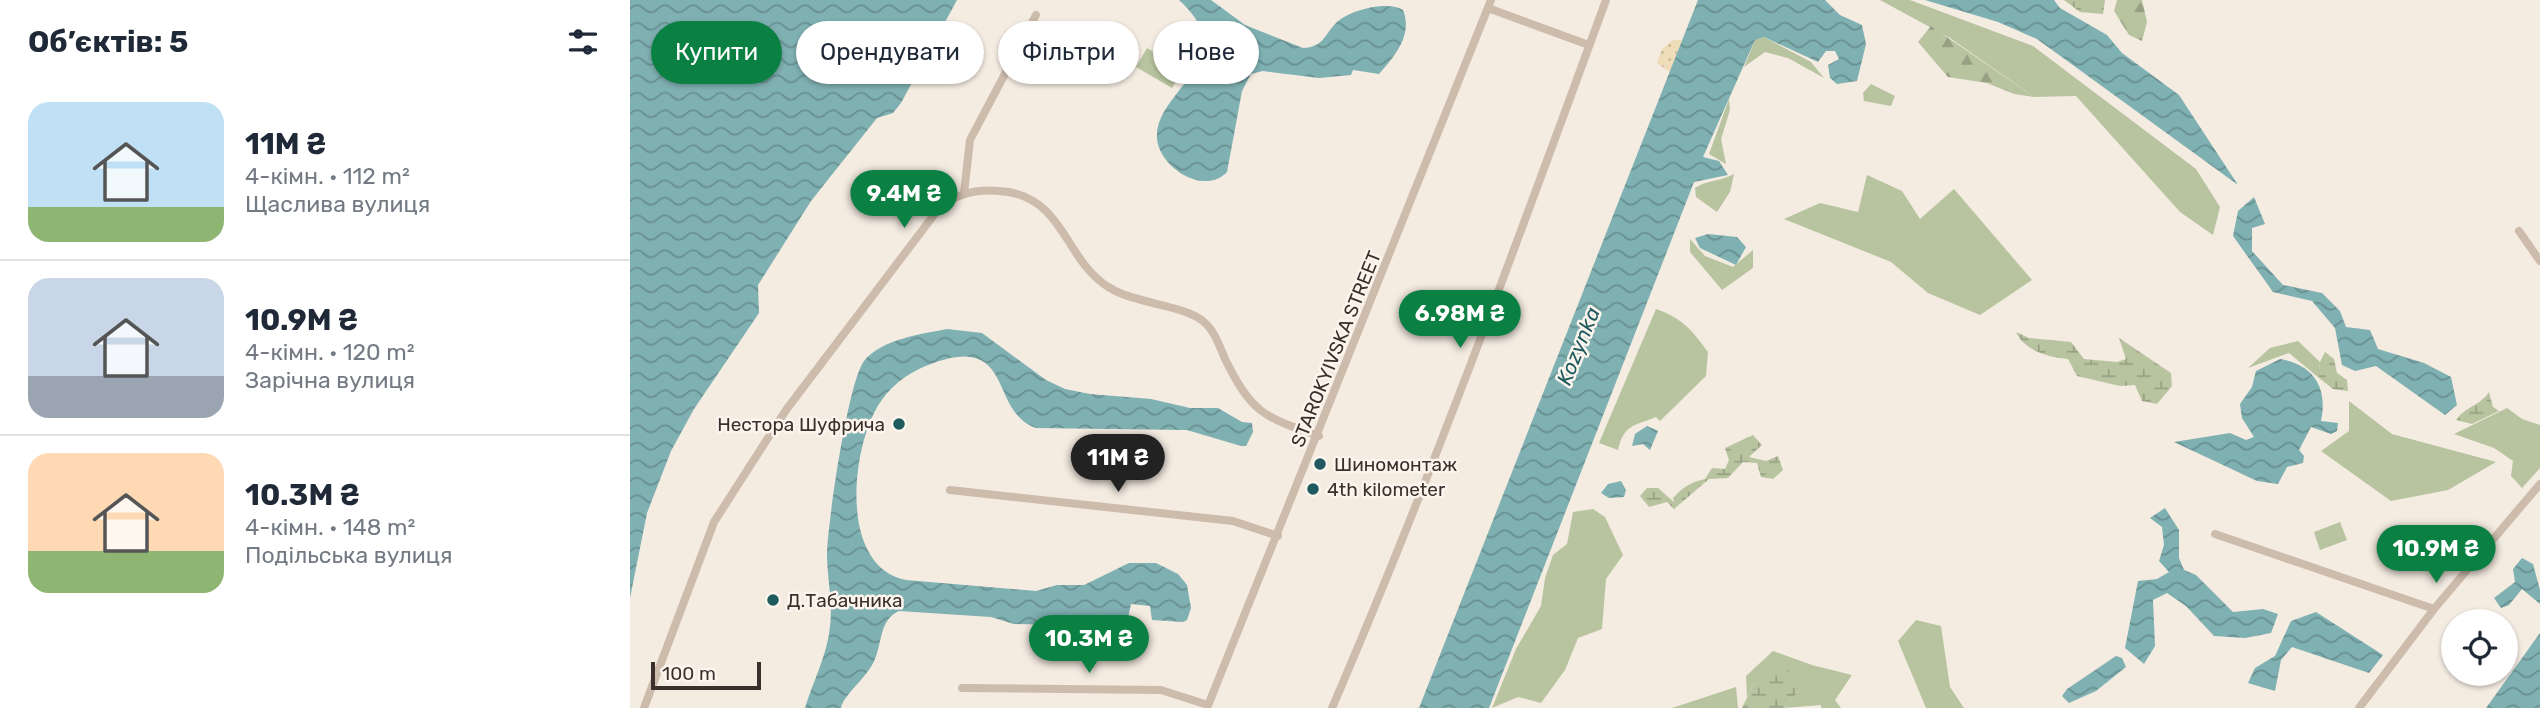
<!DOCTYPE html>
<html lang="uk">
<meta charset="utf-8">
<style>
:root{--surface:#fff;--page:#f2f2f3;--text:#1f2937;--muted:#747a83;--line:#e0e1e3;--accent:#0b8043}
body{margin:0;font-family:Rubik,sans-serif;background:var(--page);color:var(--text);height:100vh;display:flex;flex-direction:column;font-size:26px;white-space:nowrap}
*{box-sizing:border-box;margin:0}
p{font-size:23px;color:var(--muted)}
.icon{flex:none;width:38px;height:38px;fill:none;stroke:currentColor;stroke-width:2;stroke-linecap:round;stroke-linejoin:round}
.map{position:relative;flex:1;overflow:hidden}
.side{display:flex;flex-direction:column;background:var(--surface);width:630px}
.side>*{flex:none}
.hud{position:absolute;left:21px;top:21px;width:665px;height:63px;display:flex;gap:14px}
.tools{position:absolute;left:1811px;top:609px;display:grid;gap:14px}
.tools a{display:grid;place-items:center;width:77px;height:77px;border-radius:50%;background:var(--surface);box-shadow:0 2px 5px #0004;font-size:35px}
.scale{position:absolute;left:21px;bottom:18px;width:110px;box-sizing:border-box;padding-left:7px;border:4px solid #3b302b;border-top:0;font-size:19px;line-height:24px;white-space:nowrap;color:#3b302b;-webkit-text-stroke:5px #fbf5ee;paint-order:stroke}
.price{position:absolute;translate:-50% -60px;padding:0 16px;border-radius:24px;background:var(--accent);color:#fff;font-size:23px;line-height:46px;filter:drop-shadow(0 2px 4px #0008)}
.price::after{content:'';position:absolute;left:50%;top:42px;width:21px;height:16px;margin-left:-10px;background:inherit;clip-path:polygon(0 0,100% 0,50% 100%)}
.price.on{background:#222;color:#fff}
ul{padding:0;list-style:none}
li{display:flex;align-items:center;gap:21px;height:175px;padding:0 28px}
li+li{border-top:2px solid var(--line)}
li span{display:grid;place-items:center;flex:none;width:196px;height:140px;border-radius:21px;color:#555}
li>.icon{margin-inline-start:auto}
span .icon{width:84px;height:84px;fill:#fffc;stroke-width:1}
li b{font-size:30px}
h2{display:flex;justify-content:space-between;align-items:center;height:84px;padding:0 28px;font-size:30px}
.pill{padding:0 24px;border-radius:32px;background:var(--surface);box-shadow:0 2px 5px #0004;font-size:24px;line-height:63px}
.pill.on{background:var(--accent);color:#fff}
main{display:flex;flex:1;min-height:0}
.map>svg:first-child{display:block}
.green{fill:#b8c4a0}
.forest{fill:url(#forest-firs)}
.wetland{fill:url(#wetland-marsh)}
.sand{fill:url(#sand-dots)}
.water{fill:url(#water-waves)}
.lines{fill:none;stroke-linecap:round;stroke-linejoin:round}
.minor{stroke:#cdbbac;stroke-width:8}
.poi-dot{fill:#1f5a5e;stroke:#fbf5ee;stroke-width:2.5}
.labels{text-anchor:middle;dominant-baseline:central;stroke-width:5;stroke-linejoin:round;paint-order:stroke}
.street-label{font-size:19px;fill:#3b302b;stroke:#fbf5ee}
.poi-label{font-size:19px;fill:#3b302b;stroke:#fbf5ee;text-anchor:start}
.water-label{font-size:21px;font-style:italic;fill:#1f5a5e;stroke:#fbf5ee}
</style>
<main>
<section class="side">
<h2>Об’єктів: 5<svg class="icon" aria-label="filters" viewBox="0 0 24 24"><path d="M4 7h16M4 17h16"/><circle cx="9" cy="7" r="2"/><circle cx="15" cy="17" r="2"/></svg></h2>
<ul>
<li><span style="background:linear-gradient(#bfe0f5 75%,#8fb573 0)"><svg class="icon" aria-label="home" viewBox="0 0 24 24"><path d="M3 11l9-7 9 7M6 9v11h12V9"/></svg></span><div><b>11M ₴</b><p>4-кімн. · 112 m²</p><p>Щаслива вулиця</p></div></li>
<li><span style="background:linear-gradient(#c9d6e8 70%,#9aa5b1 0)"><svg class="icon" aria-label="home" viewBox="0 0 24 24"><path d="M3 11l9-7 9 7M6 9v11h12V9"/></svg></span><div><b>10.9M ₴</b><p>4-кімн. · 120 m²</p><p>Зарічна вулиця</p></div></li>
<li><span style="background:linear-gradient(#ffd9b3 70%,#8fb573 0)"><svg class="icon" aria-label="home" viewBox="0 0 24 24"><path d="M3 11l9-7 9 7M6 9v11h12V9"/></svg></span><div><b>10.3M ₴</b><p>4-кімн. · 148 m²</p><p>Подільська вулиця</p></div></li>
</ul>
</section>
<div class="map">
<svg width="1910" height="708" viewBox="0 0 1910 708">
<defs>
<pattern id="forest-firs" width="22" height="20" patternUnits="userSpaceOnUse" patternTransform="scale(1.75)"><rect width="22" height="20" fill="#b8c4a0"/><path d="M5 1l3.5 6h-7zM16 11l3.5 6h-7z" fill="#97a083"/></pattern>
<pattern id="wetland-marsh" width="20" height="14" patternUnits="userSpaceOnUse" patternTransform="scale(1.75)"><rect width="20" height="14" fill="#b8c4a0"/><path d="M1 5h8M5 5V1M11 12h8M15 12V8" fill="none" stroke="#97a083"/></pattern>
<pattern id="sand-dots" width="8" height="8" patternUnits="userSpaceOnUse" patternTransform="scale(1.75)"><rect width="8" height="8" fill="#efdcb8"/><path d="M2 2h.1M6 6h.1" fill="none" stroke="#cebd9e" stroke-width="1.8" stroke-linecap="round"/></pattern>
<pattern id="water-waves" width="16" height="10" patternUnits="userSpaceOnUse" patternTransform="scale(1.75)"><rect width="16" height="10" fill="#7fb0b2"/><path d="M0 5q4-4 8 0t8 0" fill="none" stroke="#699091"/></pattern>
</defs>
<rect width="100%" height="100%" fill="#f4ebe1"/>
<path class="green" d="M1250 0H1280L1403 46 1566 169 1590 207 1583 235 1550 212 1446 96 1404 97 1320 38Z
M1134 37 1181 62 1194 78 1158 58 1135 52 1114 67 1125 40Z
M517 48 553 70 542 88 506 67Z
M1241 84 1265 96 1261 106 1234 101 1233 93Z
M1099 99 1100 110 1091 139 1096 164 1079 154Z
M1104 174 1100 192 1087 212 1066 197 1065 188C1076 180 1092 181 1104 174Z
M1237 175 1272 191 1290 219 1324 189 1402 280 1350 315 1298 293 1261 262 1154 219 1190 203 1228 212Z
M1060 239 1075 256 1103 267 1123 250V268L1092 290 1060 252Z
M1026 309C1052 318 1062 330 1078 352L1076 376 1030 421 1026 417C1004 426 994 424 988 450L969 443Z
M1668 341 1690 362 1689 378 1659 353 1618 368 1640 348Z
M1719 401 1762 434 1866 462 1818 490 1761 501 1691 451 1719 431Z
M1877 408 1892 419 1910 425V468L1892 488 1881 476 1883 461 1864 448 1824 434Z
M963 509 975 517 993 555 976 579 972 629 948 638 935 670 911 703 888 697 862 708 886 649 911 606 915 578 923 555 937 544 943 512Z
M1710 522 1717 540 1690 550 1684 532Z
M1286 620 1311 626 1320 687 1334 708H1296L1268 641Z
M1143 651 1182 665 1222 675 1205 700 1211 708H1191V705L1154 708 1174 685 1125 681 1117 697 1116 676Z
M1106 687 1108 708H1042Z"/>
<path class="forest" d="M1487 0H1512L1517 22 1512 41 1499 35 1484 11Z
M1301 26 1404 97 1384 94 1357 83 1318 77 1288 42Z"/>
<path class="wetland" d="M1434 0H1475L1473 14 1450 12Z
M1386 332 1399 338 1441 342 1454 359 1487 362 1496 359 1489 338 1541 373 1542 386 1527 404 1512 401 1505 385 1490 386 1447 376 1438 359C1418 357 1395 351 1386 332Z
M1695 352 1704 359 1707 373 1717 380 1718 391 1703 389 1689 378 1690 362Z
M1859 392 1863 407 1869 411 1842 424 1826 420C1836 406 1850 406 1859 392Z
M1123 435 1132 445 1119 457 1136 461 1148 456 1153 470 1143 479 1131 477 1127 463 1113 462 1098 478 1079 479 1044 509 1037 502 1019 507 1010 496 1017 488H1028L1044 502 1043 498C1053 487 1061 482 1075 479L1082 468 1095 469 1099 460 1095 448Z
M1157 669 1174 685 1154 708H1112L1125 681Z"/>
<path class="sand" d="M1043 40H1052L1040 72 1027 63 1032 49Z"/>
<path class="water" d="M0 0H327L271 103 263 113 247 118 181 201 128 285 129 313 64 409 41 451 17 513 0 598Z
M549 0H581L615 25 673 48C694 47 694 35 706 23 719 10 758 0 773 10 783 35 765 56 749 74L723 70 721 75 689 78 633 71 621 74 612 91 597 172C574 196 530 168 527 139 523 90 616 61 549 0Z
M1068 0H1195L1210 15 1232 25 1236 44 1227 81 1207 84 1200 78 1198 65 1209 59 1205 51H1196L1188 62 1134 37 1125 40 1073 157 1089 161 1098 175 1064 182 859 708H789Z
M1295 0H1424L1430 8 1477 35 1492 53 1549 95 1608 185 1407 39 1368 22Z
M1624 197 1635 224 1622 228V251L1653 285 1692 293 1710 311 1716 327 1740 330 1748 349 1794 363 1821 377 1827 405 1815 415 1746 366 1725 371 1712 365 1705 328 1682 301 1643 292 1603 236 1608 211Z
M1078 234 1107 237 1116 247 1106 265 1070 248 1065 238Z
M317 329 352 333 416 380 435 389 460 394 521 399 560 408H588L612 422 622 423 623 432 616 446H611L557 430 406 428C356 411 388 325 289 369 270 378 253 394 244 413 221 459 211 567 276 580L406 591 427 585H454L499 563H526L548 574 557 585 561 608 557 620 553 622 522 620 520 606 501 604 498 618 467 631 434 625 384 624 361 617 269 611C250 619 252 642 245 659 238 677 214 694 211 708H175C183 681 197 656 200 627 203 602 197 578 197 553 198 522 218 382 234 361 252 339 291 334 317 329Z
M1650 359C1684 365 1698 388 1691 421L1708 423 1707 431 1701 434 1681 427 1669 450 1674 456 1673 463 1657 467 1648 484 1627 481 1544 442 1600 433 1616 440 1624 437 1612 418 1610 404 1622 387 1626 371Z
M1017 426 1028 431 1020 450 1013 444 1002 446 1005 434Z
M991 481 996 490 994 497 979 498 971 493 978 484Z
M1535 508 1549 530V558L1554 570 1566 575 1603 612 1633 609 1648 614 1641 633 1615 638 1584 636 1556 606 1537 593 1523 600 1525 646 1514 664 1495 648 1508 581 1527 579 1539 572 1529 561 1534 545 1532 527 1520 518Z
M1892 558 1903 564 1910 590V604L1892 589 1879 605 1871 608 1864 598 1885 582 1883 569Z
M1686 612 1753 655 1739 673 1662 647 1651 660 1645 691 1618 683 1625 668 1645 656 1661 621Z
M1910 633V708H1856Z
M1486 656 1492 658 1496 667 1466 691 1439 703 1432 696 1437 689Z"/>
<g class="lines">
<path class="minor" d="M858 8 956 44
M334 193 340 140 406 15
M1889 231 1910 261
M320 490 603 521 648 536
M1585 534 1804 609
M332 688 531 690 578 705
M14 708 84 522 156 410 313 203C337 191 353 188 379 192 436 203 435 261 480 288 506 304 555 305 574 322 584 330 590 347 595 359 622 413 633 417 689 436
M577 708 861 0
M702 708C802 476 889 237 976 0
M1729 708 1804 609 1910 484"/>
</g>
<g class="poi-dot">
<circle cx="269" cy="424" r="7"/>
<circle cx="690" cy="464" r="7"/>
<circle cx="683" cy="489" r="7"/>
<circle cx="143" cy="600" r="7"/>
</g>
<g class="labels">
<g class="street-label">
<text transform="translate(706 349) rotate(-68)">STAROKYIVSKA STREET</text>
</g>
<g class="poi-label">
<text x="255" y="424" text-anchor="end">Нестора Шуфрича</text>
<text x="704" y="464">Шиномонтаж</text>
<text x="697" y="489">4th kilometer</text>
<text x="157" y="600">Д.Табачника</text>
</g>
<g class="water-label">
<text transform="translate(948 346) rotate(-68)">Kozynka</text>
</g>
</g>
</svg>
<div class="tools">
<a><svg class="icon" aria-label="locate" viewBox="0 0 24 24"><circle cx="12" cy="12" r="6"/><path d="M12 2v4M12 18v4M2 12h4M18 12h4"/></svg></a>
</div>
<div class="scale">100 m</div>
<b class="price" style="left:274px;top:230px">9.4M ₴</b>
<b class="price" style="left:830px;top:350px">6.98M ₴</b>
<b class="price on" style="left:488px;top:494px">11M ₴</b>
<b class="price" style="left:1806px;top:585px">10.9M ₴</b>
<b class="price" style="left:459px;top:675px">10.3M ₴</b>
<div class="hud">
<a class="pill on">Купити</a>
<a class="pill">Орендувати</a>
<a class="pill">Фільтри</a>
<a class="pill">Нове</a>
</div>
</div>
</main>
